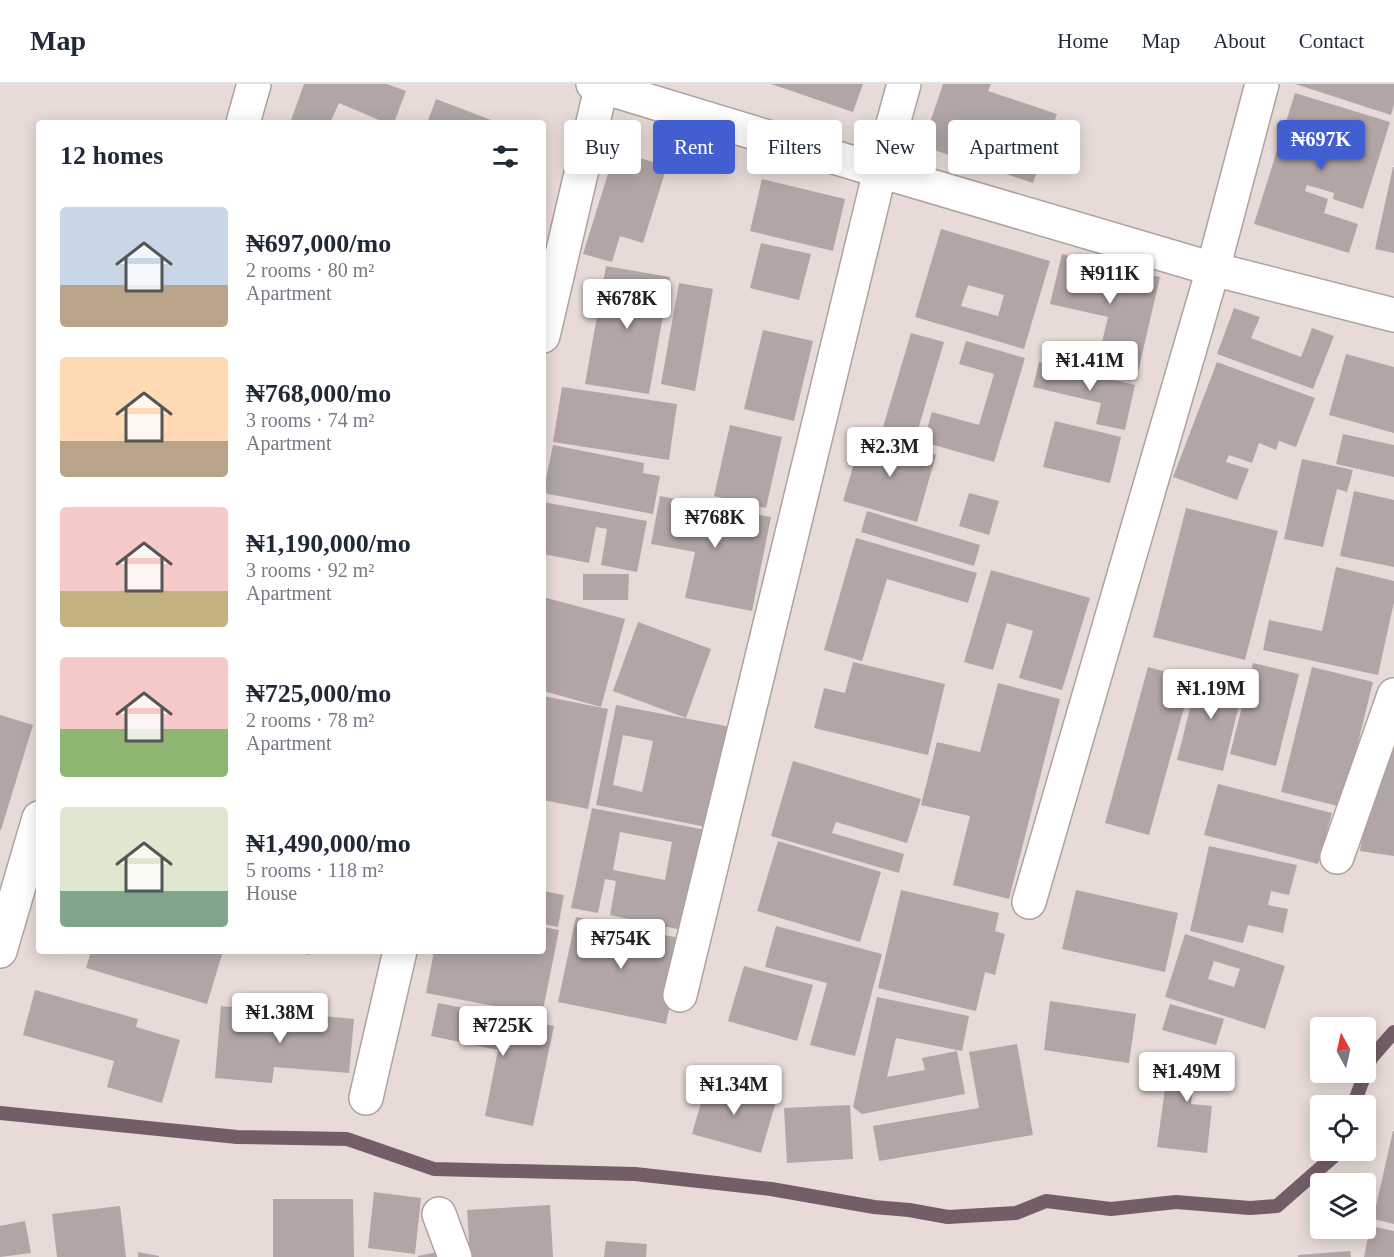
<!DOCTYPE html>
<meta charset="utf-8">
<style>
:root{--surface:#fff;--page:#f6f6f7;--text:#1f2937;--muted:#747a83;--line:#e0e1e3;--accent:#425fd2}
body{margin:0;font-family:Georgia,serif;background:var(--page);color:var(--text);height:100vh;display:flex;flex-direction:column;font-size:22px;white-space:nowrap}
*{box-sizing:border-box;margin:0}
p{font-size:20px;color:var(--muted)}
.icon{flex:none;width:33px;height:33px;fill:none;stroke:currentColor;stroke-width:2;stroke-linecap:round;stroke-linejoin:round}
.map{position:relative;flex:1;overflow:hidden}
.sheet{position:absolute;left:36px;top:36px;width:510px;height:834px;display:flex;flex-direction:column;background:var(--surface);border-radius:6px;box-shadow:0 3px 15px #0003}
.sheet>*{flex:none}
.hud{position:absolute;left:564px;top:36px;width:570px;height:54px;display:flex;gap:12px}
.needle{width:39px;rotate:352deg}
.buttons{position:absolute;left:1310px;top:933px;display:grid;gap:12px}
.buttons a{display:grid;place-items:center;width:66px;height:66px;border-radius:6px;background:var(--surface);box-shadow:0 3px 15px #0003;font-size:30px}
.price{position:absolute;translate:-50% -51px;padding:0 14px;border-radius:6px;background:#fff;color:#222;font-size:20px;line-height:39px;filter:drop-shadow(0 2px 3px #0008)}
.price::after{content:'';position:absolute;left:50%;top:36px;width:18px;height:14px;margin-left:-9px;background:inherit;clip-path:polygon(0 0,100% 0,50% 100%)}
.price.current{background:var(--accent);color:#fff}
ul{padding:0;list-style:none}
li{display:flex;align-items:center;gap:18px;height:150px;padding:0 24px}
li span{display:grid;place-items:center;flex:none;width:168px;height:120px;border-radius:6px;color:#555}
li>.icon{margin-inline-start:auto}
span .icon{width:72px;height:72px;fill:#fffc;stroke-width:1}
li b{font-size:26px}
h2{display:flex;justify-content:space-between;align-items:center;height:72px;padding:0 24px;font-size:26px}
.tag{padding:0 21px;border-radius:6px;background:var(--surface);box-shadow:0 3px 15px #0003;font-size:21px;line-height:54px}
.tag.current{background:var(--accent);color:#fff}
header{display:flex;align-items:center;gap:36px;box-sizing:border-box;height:84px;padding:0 30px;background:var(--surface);border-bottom:2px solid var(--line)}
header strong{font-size:28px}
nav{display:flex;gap:33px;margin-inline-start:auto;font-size:21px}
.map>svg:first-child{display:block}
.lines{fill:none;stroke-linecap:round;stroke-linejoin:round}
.stream{stroke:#735e68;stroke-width:14}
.building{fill:#b2a5a6;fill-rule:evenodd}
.street-casing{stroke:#aea29e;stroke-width:36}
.street{stroke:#fff;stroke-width:33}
</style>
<header>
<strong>Map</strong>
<nav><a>Home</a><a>Map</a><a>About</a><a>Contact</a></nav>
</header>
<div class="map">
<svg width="1394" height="1173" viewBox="0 0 1394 1173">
<rect width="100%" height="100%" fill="#e8dbd7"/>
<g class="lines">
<path class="stream" d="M1353 1022 1371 974 1394 948
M0 1029 237 1053 347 1055 434 1085 635 1090 771 1105 874 1123 909 1126 948 1133 1016 1129 1046 1117 1111 1125 1176 1118 1250 1124 1277 1122 1333 1073 1336 1066"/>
</g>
<path class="building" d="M304 0H387L406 7 394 39H378L379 36 339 19 330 39H290Z
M771 0H863L853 28Z
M943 0H991L988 7 1057 30 1033 99 922 62Z
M1295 0H1394V20L1391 31Z
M1295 9 1390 38 1363 125 1333 115 1334 109 1307 101 1305 107 1328 115 1324 129 1358 140 1349 169 1254 140Z
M436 15 499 39H427Z
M615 67 667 82 643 159 620 152 612 178 583 170Z
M1393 83H1394V169L1375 165Z
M762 95 845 115 833 167 750 147Z
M941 145 1050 177 1024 265 915 233ZM968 201 1004 211 998 232 961 222Z
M761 159 811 170 799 216 750 204Z
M1062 170 1160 193 1138 288 1097 279 1108 233 1050 220Z
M606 182 670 193 649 310 585 300Z
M679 199 713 205 695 307 661 300Z
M1234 224 1260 233 1251 254 1301 273 1312 244 1334 252 1313 305 1217 270Z
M763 246 813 257 794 337 744 325Z
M911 249 944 258 914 359 881 350Z
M966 257 1025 274 994 378 923 358 932 328 979 341 994 290 959 280Z
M1346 270 1394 283V349L1329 331Z
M1039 278 1135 301 1125 346 1096 340 1101 319 1033 303Z
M1217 278 1315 314 1296 363 1279 357 1276 366 1259 359 1252 379 1229 371 1226 378 1249 385 1237 416 1173 393Z
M562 303 677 320 669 376 553 358Z
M1055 337 1121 353 1110 399 1043 383Z
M730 341 782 353 766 424 714 412Z
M863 349 936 371 917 438 843 417Z
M1343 350 1394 361V393L1336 380Z
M553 361 644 379 643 389 660 392 653 430 543 409Z
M1302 375 1353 386 1347 408 1337 405 1323 463 1284 455Z
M1354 407 1394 416V483L1340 472Z
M969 409 999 417 989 451 959 442Z
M660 412 771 433 752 527 685 514 695 468 651 460Z
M543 418 647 437 637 488 601 481 607 445 596 443 589 479 543 470Z
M1186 424 1278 447 1245 576 1153 553Z
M867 427 980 461 974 482 861 448Z
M856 454 977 489 968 519 887 495 862 577 824 566Z
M1336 483 1394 497V518L1378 591 1263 566 1269 536 1322 547Z
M991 486 1090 514 1062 606 1019 594 1033 547 1007 539 993 586 964 578Z
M583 490H629L628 516H583Z
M543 513 625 535 601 623 543 607Z
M638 538 711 565 686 634 613 607Z
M853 578 945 600 928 671 814 644 824 604 845 609Z
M1253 579 1299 590 1276 682 1230 670Z
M1148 583 1192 595 1149 751 1105 739Z
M1312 583 1373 598 1342 723 1281 708Z
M1200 585 1245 596 1223 687 1177 676Z
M998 599 1060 615 1009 815 953 801 970 732 921 721 937 658 980 668Z
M543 612 608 625 588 725 543 716Z
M616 621 731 643 711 744 596 721ZM623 651 653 657 642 708 613 701Z
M0 631 33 641 1 746H0Z
M1375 665 1394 667V772L1360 767Z
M793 677 921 715 907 759 836 738 832 749 904 770 899 789 771 752Z
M1218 700 1332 729 1318 780 1204 751Z
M592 724 711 747 691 848 610 831 616 797 605 795 598 829 571 824ZM620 748 672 758 665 796 613 786Z
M778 757 881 788 860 858 757 827Z
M1209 762 1297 781 1289 811 1271 807 1268 821 1288 825 1283 849 1248 841 1243 859 1190 847Z
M901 806 999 829 995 847 1005 850 995 891 985 888 976 927 878 904Z
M1076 806 1178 829 1165 888 1062 865Z
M543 807 564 811 558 843 543 840Z
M576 833 684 855 666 940 558 918Z
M776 842 882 870 855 972 810 961 827 899 765 883Z
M543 843 559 846 542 931 426 909 434 867H543Z
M1185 850 1285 882 1265 945 1165 913ZM1214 877 1240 885 1234 903 1208 895Z
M91 867H223L207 920 86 884Z
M290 867H310L309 871Z
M744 882 813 901 797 957 728 937Z
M35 906 138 935 136 943 180 956 162 1019 107 1003 114 977 23 951Z
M877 913 969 932 962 967 896 954 887 993 925 986 922 974 957 967 965 1010 862 1030 853 1023Z
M1050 917 1136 930 1129 979 1044 966Z
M438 919 554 942 533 1042 485 1032 498 966 431 952Z
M1170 920 1224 935 1216 961 1162 946Z
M221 922 354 935 349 989 274 983 272 999 215 994Z
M1017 960 1033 1051 879 1077 873 1042 979 1024 969 968Z
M1170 968 1219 974 1215 1007 1193 1004 1191 1020 1212 1022 1207 1069 1157 1063Z
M708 994 777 1014 761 1069 692 1050Z
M850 1021 853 1075 787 1079 784 1024Z
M1393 1047H1394V1140L1373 1135Z
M374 1108 421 1114 415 1170 368 1164Z
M273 1115H353L354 1173H273Z
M550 1121 553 1173H470L467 1126Z
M120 1122 126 1173H57L52 1130Z
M25 1137 31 1169 0 1173V1142Z
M1370 1142 1394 1147V1173H1364Z
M606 1157 647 1160 646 1173H604Z
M1350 1167 1351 1173H1298V1171Z
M138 1168 159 1172V1173H138Z
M437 1168 438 1173H418V1172Z"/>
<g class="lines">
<g class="street-casing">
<path id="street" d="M593 0 880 87 1213 185 1394 231
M243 39 254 0
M543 252 602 0
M1337 773 1394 611
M1029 818 1213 185 1262 0
M0 867 39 734
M680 911 880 87 904 0
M366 1014 400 867
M439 1130 455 1173"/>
</g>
<use href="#street" class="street"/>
</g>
</svg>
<div class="buttons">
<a><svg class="needle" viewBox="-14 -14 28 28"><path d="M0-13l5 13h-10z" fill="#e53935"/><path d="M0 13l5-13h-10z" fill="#747a83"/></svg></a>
<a><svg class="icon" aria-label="locate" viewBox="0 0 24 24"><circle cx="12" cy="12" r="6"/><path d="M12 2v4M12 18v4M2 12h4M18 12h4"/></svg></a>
<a><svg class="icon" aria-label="layers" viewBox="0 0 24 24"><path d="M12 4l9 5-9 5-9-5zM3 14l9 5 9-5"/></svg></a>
</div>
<b class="price current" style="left:1321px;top:87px">₦697K</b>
<b class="price" style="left:1110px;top:221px">₦911K</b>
<b class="price" style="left:627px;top:246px">₦678K</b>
<b class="price" style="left:1090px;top:308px">₦1.41M</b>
<b class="price" style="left:890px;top:394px">₦2.3M</b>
<b class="price" style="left:715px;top:465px">₦768K</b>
<b class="price" style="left:1211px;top:636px">₦1.19M</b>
<b class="price" style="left:621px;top:886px">₦754K</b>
<b class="price" style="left:280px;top:960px">₦1.38M</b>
<b class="price" style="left:503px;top:973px">₦725K</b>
<b class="price" style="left:1187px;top:1019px">₦1.49M</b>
<b class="price" style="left:734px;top:1032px">₦1.34M</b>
<div class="hud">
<a class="tag">Buy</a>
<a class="tag current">Rent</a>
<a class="tag">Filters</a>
<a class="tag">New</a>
<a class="tag">Apartment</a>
</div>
<section class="sheet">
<h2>12 homes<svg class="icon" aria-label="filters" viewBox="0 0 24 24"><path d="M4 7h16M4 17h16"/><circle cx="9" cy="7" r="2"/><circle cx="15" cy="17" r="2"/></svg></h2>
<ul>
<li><span style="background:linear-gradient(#c9d6e8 65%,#b9a48a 0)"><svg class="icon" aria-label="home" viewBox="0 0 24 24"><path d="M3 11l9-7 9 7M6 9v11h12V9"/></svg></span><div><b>₦697,000/mo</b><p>2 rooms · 80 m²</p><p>Apartment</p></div></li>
<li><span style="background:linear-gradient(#ffd9b3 70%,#b9a48a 0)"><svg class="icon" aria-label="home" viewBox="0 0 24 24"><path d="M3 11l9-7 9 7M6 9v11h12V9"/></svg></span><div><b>₦768,000/mo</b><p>3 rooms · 74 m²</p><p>Apartment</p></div></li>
<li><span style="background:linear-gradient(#f6c9c9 70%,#c2b280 0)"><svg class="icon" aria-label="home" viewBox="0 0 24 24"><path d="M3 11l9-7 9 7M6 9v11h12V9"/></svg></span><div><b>₦1,190,000/mo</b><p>3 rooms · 92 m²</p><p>Apartment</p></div></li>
<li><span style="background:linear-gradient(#f6c9c9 60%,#8fb573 0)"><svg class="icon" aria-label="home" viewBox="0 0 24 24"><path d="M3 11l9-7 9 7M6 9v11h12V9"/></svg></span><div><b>₦725,000/mo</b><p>2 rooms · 78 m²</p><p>Apartment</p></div></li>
<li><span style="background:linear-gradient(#dfe7d0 70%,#7fa58c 0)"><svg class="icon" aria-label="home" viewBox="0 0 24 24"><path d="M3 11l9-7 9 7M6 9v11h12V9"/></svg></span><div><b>₦1,490,000/mo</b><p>5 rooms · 118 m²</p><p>House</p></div></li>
</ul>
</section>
</div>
